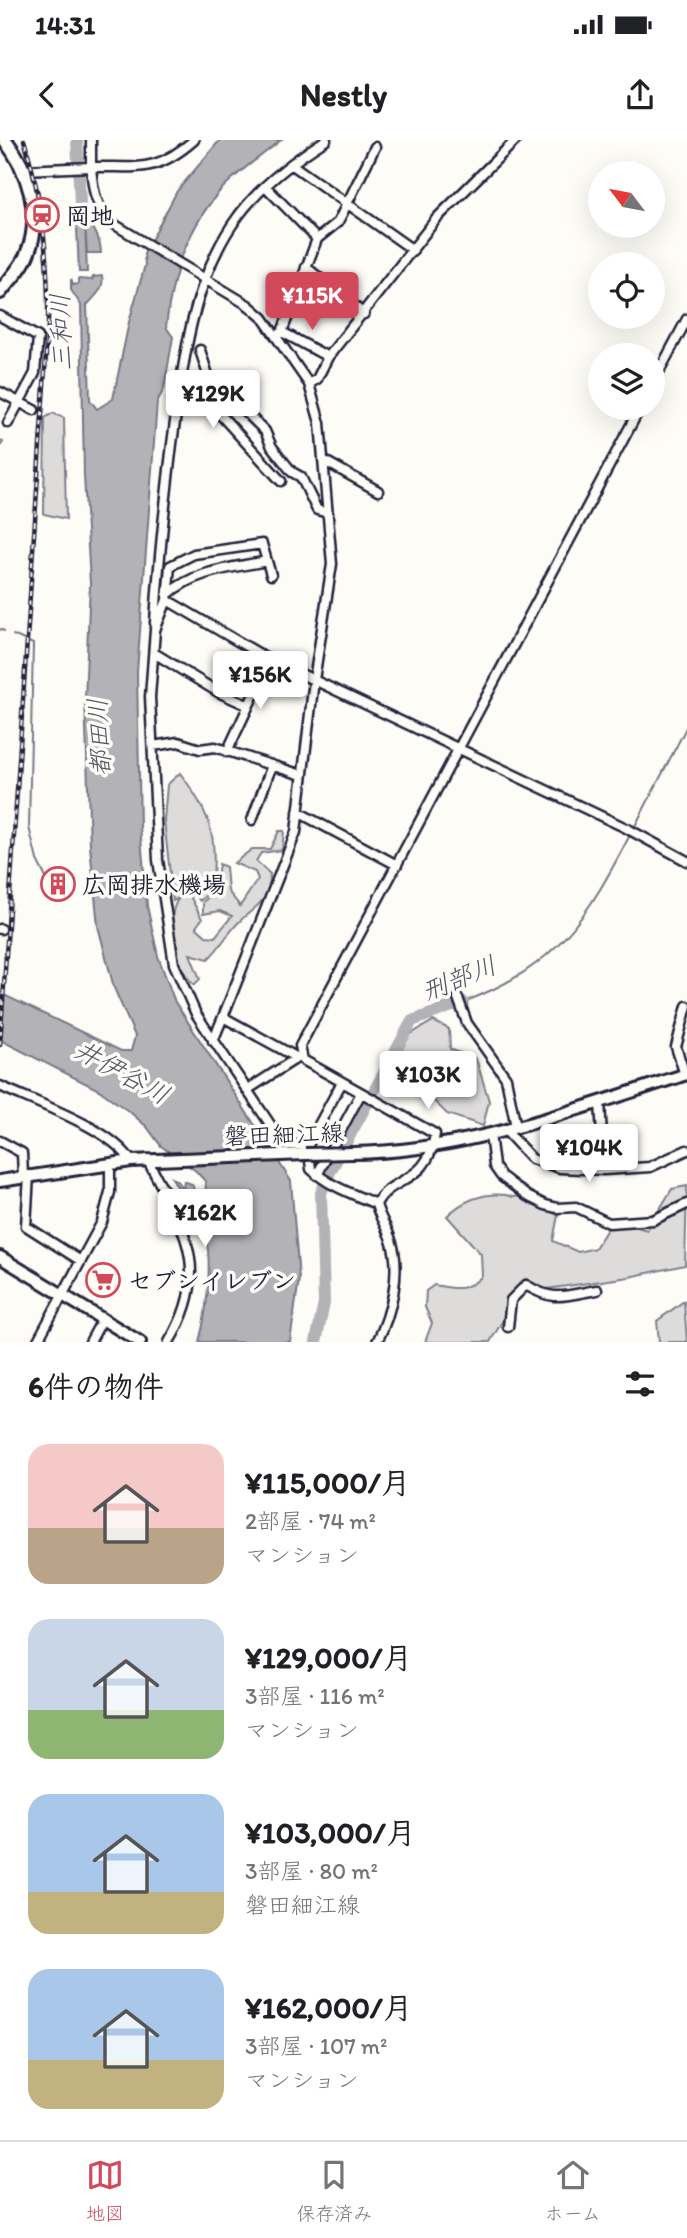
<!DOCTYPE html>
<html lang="ja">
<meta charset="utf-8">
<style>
:root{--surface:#fff;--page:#f2f2f2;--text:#202124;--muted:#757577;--line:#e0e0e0;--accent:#d1495b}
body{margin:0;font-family:Itim,"Klee One",sans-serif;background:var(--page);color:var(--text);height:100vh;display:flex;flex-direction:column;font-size:26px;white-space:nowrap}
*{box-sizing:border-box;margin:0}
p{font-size:23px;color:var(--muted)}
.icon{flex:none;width:38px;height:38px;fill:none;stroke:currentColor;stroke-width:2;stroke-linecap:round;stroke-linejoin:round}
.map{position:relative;height:1202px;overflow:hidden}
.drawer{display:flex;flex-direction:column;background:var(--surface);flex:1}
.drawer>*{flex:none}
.needle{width:46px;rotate:302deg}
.tools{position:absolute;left:588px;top:21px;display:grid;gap:14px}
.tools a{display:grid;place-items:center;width:77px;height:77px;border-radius:50%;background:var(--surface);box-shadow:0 7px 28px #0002;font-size:35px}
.price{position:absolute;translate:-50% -60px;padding:0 16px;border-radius:7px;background:#fff;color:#222;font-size:23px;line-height:46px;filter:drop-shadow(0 2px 4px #0008)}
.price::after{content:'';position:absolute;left:50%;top:42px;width:21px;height:16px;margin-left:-10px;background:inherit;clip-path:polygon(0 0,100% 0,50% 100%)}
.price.current{background:var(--accent);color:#fff}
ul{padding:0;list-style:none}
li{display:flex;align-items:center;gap:21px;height:175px;padding:0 28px}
li span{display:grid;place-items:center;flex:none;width:196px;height:140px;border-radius:21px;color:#555}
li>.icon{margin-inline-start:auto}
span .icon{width:84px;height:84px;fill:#fffc;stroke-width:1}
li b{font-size:30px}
h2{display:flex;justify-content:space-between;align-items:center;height:84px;padding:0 28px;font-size:30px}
.status{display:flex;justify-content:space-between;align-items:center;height:49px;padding:0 35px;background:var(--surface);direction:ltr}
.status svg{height:19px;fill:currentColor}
header{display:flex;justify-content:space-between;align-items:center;height:91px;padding:0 28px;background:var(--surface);font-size:32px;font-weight:700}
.dock{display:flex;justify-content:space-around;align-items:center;height:98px;border-top:2px solid var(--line);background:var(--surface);font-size:19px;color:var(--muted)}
.dock a{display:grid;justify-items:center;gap:4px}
.dock .current{color:var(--accent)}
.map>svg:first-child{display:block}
.green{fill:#dddcdb;stroke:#807f8b;stroke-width:2}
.water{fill:#b2b2b7;stroke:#787885;stroke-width:2}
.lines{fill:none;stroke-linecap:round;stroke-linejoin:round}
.stream{stroke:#787885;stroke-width:2}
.river{stroke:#b2b2b7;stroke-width:12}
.minor-casing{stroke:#22223b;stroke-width:13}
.major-casing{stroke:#22223b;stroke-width:16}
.highway-casing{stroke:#22223b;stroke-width:18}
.minor{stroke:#fdfcf7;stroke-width:8}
.major{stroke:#fdfcf7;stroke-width:10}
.highway{stroke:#fdfcf7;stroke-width:12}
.rail-casing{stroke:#22223b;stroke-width:4.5}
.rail{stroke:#fdfcf7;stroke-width:2;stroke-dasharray:5;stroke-linecap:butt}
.major-bridge-casing{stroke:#22223b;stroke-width:16;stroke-linecap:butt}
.major-bridge{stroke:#fdfcf7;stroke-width:10}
.labels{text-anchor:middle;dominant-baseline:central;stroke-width:7;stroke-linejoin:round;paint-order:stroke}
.poi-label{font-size:24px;font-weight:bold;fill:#22223b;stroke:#fdfcf7;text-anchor:start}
.street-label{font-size:24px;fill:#22223b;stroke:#fdfcf7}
.water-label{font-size:26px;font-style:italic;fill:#545466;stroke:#fdfcf7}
</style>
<div class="status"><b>14:31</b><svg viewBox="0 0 49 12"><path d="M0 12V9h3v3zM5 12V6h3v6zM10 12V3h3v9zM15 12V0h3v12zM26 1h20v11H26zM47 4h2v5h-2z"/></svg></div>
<header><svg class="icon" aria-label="back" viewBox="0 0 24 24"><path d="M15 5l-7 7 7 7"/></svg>Nestly<svg class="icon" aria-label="share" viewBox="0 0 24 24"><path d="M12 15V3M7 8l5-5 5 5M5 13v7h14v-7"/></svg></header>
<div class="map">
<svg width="687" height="1202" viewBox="0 0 687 1202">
<rect width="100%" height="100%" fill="#fdfcf7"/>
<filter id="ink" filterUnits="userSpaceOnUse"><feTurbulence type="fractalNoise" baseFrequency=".0143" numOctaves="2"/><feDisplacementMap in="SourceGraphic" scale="14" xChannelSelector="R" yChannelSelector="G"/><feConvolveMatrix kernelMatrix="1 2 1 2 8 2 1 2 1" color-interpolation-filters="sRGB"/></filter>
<g filter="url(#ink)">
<path class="green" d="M53 273 64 278 66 379 44 374 45 278Z
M180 633C213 677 217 696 212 750L200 761 192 751 191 758 202 779 196 787 206 796 215 797 232 776 220 771 203 774V762L215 751 219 724 226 727 228 751 240 766 258 739 255 732 234 723 252 709H270L279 691H284L282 710 261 713 256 721 270 734C270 761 257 765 241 780 228 792 221 807 208 819L190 814 200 839 194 845C176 829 163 778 179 758L173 761 164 680 167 645Z
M433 881 449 889 450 909 476 919 489 961 483 986 447 974 427 954C394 954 396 925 399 901Z
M687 1046 685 1125 629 1137 526 1152 509 1170 490 1202H425L432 1183 425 1167 426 1151 434 1145C453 1149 467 1152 482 1136L481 1114 447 1076C462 1061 483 1052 506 1055 514 1057 514 1059 522 1054L538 1067 558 1075 553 1101 578 1112 595 1108 609 1086 628 1084 647 1090 672 1049Z
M684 1161 687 1202H659L657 1181Z"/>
<path class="water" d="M220 0H281C261 17 236 32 219 52 187 90 171 138 166 187L173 197 164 249 157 262 137 532 140 686 147 766 158 816 175 862 291 1041 299 1139 290 1202H199C207 1173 216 1105 199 1079 190 1065 180 1052 172 1038L177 1040 183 1048 184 1041 192 1044 201 1069 209 1076 205 1041 196 1031 161 1006 147 987 131 973 99 950 0 900V853L121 911H131L135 896 114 848 98 786 90 706 85 559 90 443 84 336 81 165 71 150V139L73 145 78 144V139L92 140 93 137 102 136C105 149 95 156 87 165L90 260 97 269 113 259 129 182 145 125 144 114 177 51Z
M80 56C81 78 101 90 101 113H87L85 82 87 132H79L76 67Z"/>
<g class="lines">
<path class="stream" d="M0 301 3 302 0 307
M0 489 4 491
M13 495 33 504 29 687 37 720 53 752 65 753
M634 688 687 586
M464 862C559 825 586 779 631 693"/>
<path class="river" d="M77 0 81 84
M316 1202 324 1163 321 1053 330 1032 412 881 463 862"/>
<g class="minor-casing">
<path id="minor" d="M194 0C155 34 139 26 91 27 93 51 95 65 112 83L248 165 263 178 309 244 320 283 332 424 314 540 626 688 687 721
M291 24 413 110
M24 30 91 27V0
M266 47 317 99
M306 127 364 174
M0 176 38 197 35 233 8 283
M282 192 328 217
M276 197 282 192 317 99 338 82 375 7
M200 210 208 235 265 291 272 307 292 332 301 337 317 370 328 373
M210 236 197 249 281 341
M653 243 687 179
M309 244 317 239 328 217 437 78 516 0
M0 252 34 270
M323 320 378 351
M271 435 262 404 194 414 170 426 167 460 155 490 150 557 158 720 174 824 196 874 284 1005H308L311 1029C329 1046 353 1054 376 1064
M167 455C195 430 232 428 267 421
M167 460 270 520 314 540 296 692 223 877 296 917 300 916
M155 483C158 423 165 363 172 304 182 231 190 148 232 85 255 50 291 22 326 0
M154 513 218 552 247 565
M153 606 178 602 200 609 215 607 302 635
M227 612 270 520
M298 672 397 725
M252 680 272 625
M0 789H1
M458 858 467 883 506 938 516 987
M213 901 223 877
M685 935 676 907 687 866
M0 946C36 963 111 988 131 1021
M247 950 300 916
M600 962 604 1030
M506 991 532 1019 560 1028 604 1030 650 1027 687 1010
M490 994 494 1026 501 1036 527 1056 545 1065 557 1068 576 1067 609 1083 653 1080 687 1064
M0 1001 22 1013 23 1036
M308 1005 342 942
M147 1019C182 1087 214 1127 169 1202
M29 1035 26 1086 81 1121
M317 1035 361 953
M508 1187 511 1160 526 1145C555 1163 565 1155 597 1150
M37 1202 102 1082 110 1052V1024
M90 1202 103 1178
M377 1202C391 1174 402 1131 391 1100 387 1087 379 1077 376 1064 392 1034 428 1046 435 994L303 920 300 906 640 268"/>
</g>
<g class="major-casing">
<path id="major" d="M352 1013C468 1012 578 968 687 934
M0 1041 131 1021 305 1014
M0 1117 140 1202"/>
</g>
<g class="highway-casing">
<path id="highway" d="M0 152C10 139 23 127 28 112 43 75 28 29 5 0"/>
</g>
<use href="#minor" class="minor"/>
<use href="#major" class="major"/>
<use href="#highway" class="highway"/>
<g class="rail-casing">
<path id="rail" d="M0 905 48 185C49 121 43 61 24 0"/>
</g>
<use href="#rail" class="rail"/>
<g class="major-bridge-casing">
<path id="major-bridge" d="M305 1014 352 1013"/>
</g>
<use href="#major-bridge" class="major-bridge"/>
</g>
</g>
<defs>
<g id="station-ring" transform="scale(1.75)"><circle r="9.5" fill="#fdfcf7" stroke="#d1495b" stroke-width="1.5"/><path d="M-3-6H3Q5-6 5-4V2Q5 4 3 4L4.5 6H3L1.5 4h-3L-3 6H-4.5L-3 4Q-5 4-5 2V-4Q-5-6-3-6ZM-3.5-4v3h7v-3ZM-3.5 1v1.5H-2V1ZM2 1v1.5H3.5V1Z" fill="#d1495b"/></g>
<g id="building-ring" transform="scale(1.75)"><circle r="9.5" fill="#fdfcf7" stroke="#d1495b" stroke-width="1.5"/><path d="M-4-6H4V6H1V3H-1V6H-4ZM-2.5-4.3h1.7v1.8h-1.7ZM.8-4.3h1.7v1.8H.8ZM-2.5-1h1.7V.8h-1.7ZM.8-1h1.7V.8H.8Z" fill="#d1495b"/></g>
<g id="supermarket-ring" transform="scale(1.75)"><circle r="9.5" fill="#fdfcf7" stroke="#d1495b" stroke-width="1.5"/><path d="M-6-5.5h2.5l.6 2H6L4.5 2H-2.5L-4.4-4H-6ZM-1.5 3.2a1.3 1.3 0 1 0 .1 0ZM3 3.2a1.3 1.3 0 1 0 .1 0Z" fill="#d1495b"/></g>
</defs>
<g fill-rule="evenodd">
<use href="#station-ring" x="42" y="75"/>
<use href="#building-ring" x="58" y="744"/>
<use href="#supermarket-ring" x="103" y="1140"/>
</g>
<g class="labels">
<g class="poi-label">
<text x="66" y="75">岡地</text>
<text x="82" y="744">広岡排水機場</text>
<text x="128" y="1140">セブンイレブン</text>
</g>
<g class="street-label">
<text transform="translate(284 994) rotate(-2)">磐田細江線</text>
</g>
<g class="water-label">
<text transform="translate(61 192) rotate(-92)">三和川</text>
<text transform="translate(99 597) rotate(-93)">都田川</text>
<text transform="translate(459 838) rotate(-22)">刑部川</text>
<text transform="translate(122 932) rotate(29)">井伊谷川</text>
</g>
</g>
</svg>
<div class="tools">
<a><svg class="needle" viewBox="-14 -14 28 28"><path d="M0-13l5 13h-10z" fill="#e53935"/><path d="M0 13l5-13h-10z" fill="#757577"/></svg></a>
<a><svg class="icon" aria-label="locate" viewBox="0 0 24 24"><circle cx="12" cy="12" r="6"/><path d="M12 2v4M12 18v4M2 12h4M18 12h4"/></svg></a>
<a><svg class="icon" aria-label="layers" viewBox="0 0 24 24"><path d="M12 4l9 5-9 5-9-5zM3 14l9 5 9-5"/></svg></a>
</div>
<b class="price current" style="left:312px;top:192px">¥115K</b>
<b class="price" style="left:213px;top:290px">¥129K</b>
<b class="price" style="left:260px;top:571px">¥156K</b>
<b class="price" style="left:428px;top:971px">¥103K</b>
<b class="price" style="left:589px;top:1044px">¥104K</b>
<b class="price" style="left:205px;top:1109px">¥162K</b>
</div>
<section class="drawer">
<h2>6件の物件<svg class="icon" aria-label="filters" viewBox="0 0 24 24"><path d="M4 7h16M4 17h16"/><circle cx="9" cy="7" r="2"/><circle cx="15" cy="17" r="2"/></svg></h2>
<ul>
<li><span style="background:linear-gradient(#f6c9c9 60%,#b9a48a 0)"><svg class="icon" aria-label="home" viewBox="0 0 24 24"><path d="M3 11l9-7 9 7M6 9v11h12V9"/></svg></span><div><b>¥115,000/月</b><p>2部屋 · 74 m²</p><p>マンション</p></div></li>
<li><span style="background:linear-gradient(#c9d6e8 65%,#8fb573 0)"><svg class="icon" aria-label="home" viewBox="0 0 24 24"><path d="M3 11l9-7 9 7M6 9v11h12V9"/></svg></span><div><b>¥129,000/月</b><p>3部屋 · 116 m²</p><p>マンション</p></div></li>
<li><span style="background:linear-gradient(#a9c7e8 70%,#c2b280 0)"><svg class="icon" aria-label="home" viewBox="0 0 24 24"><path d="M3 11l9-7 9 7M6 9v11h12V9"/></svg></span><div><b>¥103,000/月</b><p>3部屋 · 80 m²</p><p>磐田細江線</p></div></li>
<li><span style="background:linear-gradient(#a9c7e8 65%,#c2b280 0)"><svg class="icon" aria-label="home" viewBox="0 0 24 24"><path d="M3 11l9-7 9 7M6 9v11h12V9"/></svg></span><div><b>¥162,000/月</b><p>3部屋 · 107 m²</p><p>マンション</p></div></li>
</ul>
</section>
<nav class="dock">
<a class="current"><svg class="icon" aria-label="map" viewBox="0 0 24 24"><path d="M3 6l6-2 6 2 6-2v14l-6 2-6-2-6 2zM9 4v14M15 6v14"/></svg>地図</a>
<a><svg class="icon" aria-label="saved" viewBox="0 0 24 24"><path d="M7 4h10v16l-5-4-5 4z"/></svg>保存済み</a>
<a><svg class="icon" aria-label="home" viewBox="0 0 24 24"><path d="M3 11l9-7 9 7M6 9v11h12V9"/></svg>ホーム</a>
</nav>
